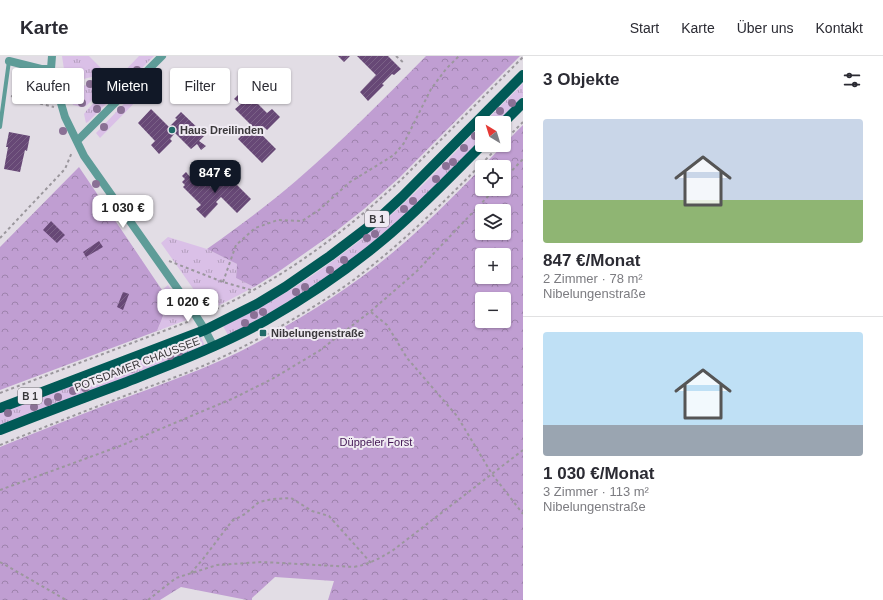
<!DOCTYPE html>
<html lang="de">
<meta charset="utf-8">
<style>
:root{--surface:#fff;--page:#f7f7f7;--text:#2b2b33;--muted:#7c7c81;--line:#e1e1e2;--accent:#111827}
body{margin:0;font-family:Helvetica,sans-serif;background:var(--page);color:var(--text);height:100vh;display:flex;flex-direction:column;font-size:15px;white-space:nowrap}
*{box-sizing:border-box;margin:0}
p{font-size:13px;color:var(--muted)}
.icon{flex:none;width:22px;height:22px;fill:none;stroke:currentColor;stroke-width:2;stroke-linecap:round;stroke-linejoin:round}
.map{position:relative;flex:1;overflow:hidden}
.panel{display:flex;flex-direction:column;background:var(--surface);width:360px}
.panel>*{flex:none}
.guide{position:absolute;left:12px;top:12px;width:380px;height:36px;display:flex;gap:8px}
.needle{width:26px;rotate:322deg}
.fabs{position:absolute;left:475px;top:60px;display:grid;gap:8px}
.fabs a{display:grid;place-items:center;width:36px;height:36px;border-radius:4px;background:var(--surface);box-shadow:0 1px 3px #0004;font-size:20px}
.price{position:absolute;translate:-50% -34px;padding:0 9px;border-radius:8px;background:#fff;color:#222;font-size:13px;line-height:26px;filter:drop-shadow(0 1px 2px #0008)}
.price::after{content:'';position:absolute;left:50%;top:24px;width:12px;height:9px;margin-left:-6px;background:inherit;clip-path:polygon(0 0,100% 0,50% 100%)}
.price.selected{background:var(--accent);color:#fff}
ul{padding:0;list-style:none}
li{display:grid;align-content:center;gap:8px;height:212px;padding:0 20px}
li+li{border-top:1px solid var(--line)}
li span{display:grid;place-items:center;height:124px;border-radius:4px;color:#555}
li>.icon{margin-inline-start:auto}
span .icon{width:72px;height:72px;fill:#fffc;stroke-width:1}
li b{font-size:17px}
h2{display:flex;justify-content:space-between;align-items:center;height:48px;padding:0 20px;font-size:17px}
.chip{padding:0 14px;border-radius:4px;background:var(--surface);box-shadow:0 1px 3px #0004;font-size:14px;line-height:36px}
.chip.selected{background:var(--accent);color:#fff}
header{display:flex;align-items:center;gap:24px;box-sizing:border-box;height:56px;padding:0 20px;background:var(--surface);border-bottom:1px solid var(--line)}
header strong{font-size:19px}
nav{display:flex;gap:22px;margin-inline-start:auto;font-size:14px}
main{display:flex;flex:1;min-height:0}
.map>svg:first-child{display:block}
.grass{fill:url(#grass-tufts)}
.forest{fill:url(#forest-crowns);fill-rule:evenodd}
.building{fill:url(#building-hatch)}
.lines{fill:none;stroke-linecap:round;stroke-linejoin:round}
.path{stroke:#9b979d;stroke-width:2;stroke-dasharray:3 3;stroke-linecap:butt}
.lane{stroke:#5e9c98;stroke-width:4}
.street{stroke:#5e9c98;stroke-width:8}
.primary{stroke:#015a57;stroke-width:10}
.tree{fill:#8a7095}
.poi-dot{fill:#206b68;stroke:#efeaf2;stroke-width:1.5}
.labels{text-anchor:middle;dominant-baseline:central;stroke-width:4;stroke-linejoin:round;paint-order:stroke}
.shield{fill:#efeaf2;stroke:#706d72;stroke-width:1}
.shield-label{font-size:10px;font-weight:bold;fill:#3a383b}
.poi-label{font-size:11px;font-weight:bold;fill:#3a383b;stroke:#efeaf2;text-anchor:start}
.street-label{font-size:11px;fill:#3a383b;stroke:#efeaf2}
.park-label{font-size:11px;fill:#421654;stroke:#efeaf2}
</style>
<header>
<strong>Karte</strong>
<nav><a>Start</a><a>Karte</a><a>Über uns</a><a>Kontakt</a></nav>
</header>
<main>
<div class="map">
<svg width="523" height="544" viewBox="0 0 523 544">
<defs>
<pattern id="grass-tufts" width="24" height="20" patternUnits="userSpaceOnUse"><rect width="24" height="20" fill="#dac0e7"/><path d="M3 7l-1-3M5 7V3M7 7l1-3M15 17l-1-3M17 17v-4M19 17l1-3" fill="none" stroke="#b29dbc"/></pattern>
<pattern id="forest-crowns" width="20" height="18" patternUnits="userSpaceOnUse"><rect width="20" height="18" fill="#c09ed2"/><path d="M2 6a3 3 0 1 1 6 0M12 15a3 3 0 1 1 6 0" fill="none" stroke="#9d82ac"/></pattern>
<pattern id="building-hatch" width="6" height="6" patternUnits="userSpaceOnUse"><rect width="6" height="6" fill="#674876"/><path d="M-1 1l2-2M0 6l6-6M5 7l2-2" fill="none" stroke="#7a6186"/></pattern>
</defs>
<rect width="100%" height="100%" fill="#e2dde5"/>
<path class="grass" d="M62 0H89L104 15V18L67 27 65 20Z
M139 0H154L88 66 86 67 84 58 87 54Z
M100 26 102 27 104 32 86 50 81 51 73 49 68 33Z
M145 26 150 31 100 82 96 77Z
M523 27V41L521 42 497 67H484Z
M482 69V82C456 109 430 136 402 161 349 209 291 247 228 279L223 270C248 258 272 245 295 231 324 212 351 192 378 170 415 139 448 103 482 69Z
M168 181 207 193 237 208 236 222 254 231 212 253H209L206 251 161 187Z
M168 229 186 254 190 261 189 263 157 275 165 256 162 238V234Z
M201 281 205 290 186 298 0 370V357Z"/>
<path class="forest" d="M426 0H520L399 122 364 153 335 176 278 216 254 231 236 222 237 208 207 193C238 171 268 149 297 124 342 85 384 43 426 0Z
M523 69V544H328L334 525 275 521 252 542V544H247L181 531 160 544H0V391C37 376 74 361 111 347 165 327 219 309 269 280 311 256 354 229 391 198 438 159 480 112 523 69ZM482 111H504V133H482ZM482 155H504V177H482ZM482 199H504V221H482ZM482 243H504V265H482Z
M79 111 162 234C162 239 164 239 165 243 168 252 160 267 157 275L0 334V191Z"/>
<path class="building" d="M338 0H350L344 6Z
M357 0H388L401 13 394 19 392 18 382 28 384 29 368 45 360 36 376 19Z
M220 37 226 43 222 47 216 40Z
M238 39 243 45 249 39 267 57 272 53 280 61 267 74 265 72 260 77 276 93 262 107 238 83 244 77 246 79 253 71 235 53 241 48 234 43Z
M151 53 169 71 177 63 175 62 181 56 205 79 199 85 206 90 201 94 197 88 191 93 175 77 170 83 172 85 159 98 151 89 155 85 138 67Z
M9 76 30 80 27 95 25 94 20 116 4 113 8 91H6Z
M186 116 191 122 197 117 215 135 222 127 220 125 227 119 251 143 237 157 221 141 216 146 218 148 205 162 196 153 201 149 183 131 185 129 182 126 185 123 182 120Z
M51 165 65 179 57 187 43 174Z
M99 185 103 191 86 201 83 196Z
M123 236 129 238 123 254 117 251Z"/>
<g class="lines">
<path class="path" d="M396 0 404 7
M11 40 54 51
M504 85 523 66
M504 123 523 103
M0 182 65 113 72 96
M169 205 223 226 251 234
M223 226 236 189 255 172 278 164 302 165 319 154 350 126 394 99 404 87 431 33 446 13 459 0
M371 256 387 269 407 302 457 360 492 418 523 458
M205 258C279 226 344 177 402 123L523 1
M0 337 190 265
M0 389C42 372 85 355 127 339 156 328 186 318 214 305 261 283 306 257 348 228 404 187 452 138 500 89
M0 434 120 390 234 342 272 323 319 295 371 255 417 215 495 133
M0 506 66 544
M191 517 203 503 232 465 245 458 259 446 273 443 291 442 312 455 329 460 371 507
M148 544 176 522 217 509 262 506 354 511C370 508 378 503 392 495L523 394"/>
<path class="lane" d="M0 71 9 5"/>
<path class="street" d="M52 0 51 13 65 61 84 100 189 249 205 274 214 291
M9 5 41 13H51
M77 85 162 0"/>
<path class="primary" d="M503 67 523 47
M0 352 205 274 257 248 285 231 330 200 376 165 402 141 523 19
M0 374C41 358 83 342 124 327 172 308 220 290 265 265 307 241 347 214 384 183 419 154 450 121 482 89"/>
</g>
<g class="tree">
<circle cx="137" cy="14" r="4"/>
<circle cx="75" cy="22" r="4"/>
<circle cx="90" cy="28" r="4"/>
<circle cx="116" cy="35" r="4"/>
<circle cx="135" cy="39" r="4"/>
<circle cx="82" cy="47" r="4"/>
<circle cx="512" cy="47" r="4"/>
<circle cx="97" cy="53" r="4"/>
<circle cx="121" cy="54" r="4"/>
<circle cx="500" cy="55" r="4"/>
<circle cx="104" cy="71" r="4"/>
<circle cx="63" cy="75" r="4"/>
<circle cx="475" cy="80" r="4"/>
<circle cx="464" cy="92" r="4"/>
<circle cx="453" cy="106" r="4"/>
<circle cx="446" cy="110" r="4"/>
<circle cx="436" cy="123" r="4"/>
<circle cx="96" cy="128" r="4"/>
<circle cx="413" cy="145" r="4"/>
<circle cx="404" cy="153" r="4"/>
<circle cx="375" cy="178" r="4"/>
<circle cx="367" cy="182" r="4"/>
<circle cx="344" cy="204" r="4"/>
<circle cx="330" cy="214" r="4"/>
<circle cx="305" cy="231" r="4"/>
<circle cx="296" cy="236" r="4"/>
<circle cx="263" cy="256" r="4"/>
<circle cx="254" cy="259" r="4"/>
<circle cx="245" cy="267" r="4"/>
<circle cx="179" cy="296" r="4"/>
<circle cx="170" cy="300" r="4"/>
<circle cx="157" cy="302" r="4"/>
<circle cx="131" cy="313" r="4"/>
<circle cx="122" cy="316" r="4"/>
<circle cx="85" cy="332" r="4"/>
<circle cx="73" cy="335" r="4"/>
<circle cx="58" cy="341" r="4"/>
<circle cx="48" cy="346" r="4"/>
<circle cx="34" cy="351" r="4"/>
<circle cx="8" cy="357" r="4"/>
</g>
<g class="poi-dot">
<circle cx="172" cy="74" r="4"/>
<rect x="259" y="273" width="8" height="8" rx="2"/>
</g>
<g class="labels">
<g class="shield">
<rect x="365" y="155" width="24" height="16" rx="3"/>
<rect x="18" y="332" width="24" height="16" rx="3"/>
</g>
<g class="shield-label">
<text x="377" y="163">B 1</text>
<text x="30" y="340">B 1</text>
</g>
<g class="poi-label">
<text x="180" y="74">Haus Dreilinden</text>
<text x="271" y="277">Nibelungenstraße</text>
</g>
<g class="street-label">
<text transform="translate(137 308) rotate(-21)">POTSDAMER CHAUSSEE</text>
</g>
<g class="park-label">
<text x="376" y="386">Düppeler Forst</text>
</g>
</g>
</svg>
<div class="fabs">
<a><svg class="needle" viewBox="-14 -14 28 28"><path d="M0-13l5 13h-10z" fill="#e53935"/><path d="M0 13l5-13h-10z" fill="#7c7c81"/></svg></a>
<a><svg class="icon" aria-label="locate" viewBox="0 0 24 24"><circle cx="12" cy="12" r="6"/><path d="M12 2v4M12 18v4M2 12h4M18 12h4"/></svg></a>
<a><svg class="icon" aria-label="layers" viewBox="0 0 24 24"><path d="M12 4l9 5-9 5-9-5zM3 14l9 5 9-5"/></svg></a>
<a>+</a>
<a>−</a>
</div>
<b class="price selected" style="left:215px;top:138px">847 €</b>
<b class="price" style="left:123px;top:173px">1 030 €</b>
<b class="price" style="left:188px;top:267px">1 020 €</b>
<div class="guide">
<a class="chip">Kaufen</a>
<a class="chip selected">Mieten</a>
<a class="chip">Filter</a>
<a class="chip">Neu</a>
</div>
</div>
<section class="panel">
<h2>3 Objekte<svg class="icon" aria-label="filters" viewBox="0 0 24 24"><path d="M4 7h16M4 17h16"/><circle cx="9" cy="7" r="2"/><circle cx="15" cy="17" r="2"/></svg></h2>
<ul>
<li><span style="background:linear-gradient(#c9d6e8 65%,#8fb573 0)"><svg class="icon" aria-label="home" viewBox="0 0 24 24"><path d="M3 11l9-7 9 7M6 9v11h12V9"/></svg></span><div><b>847 €/Monat</b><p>2 Zimmer · 78 m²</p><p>Nibelungenstraße</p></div></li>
<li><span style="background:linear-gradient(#bfe0f5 75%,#9aa5b1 0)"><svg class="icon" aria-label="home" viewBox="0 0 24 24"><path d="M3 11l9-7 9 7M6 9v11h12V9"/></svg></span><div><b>1 030 €/Monat</b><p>3 Zimmer · 113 m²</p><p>Nibelungenstraße</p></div></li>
</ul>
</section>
</main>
